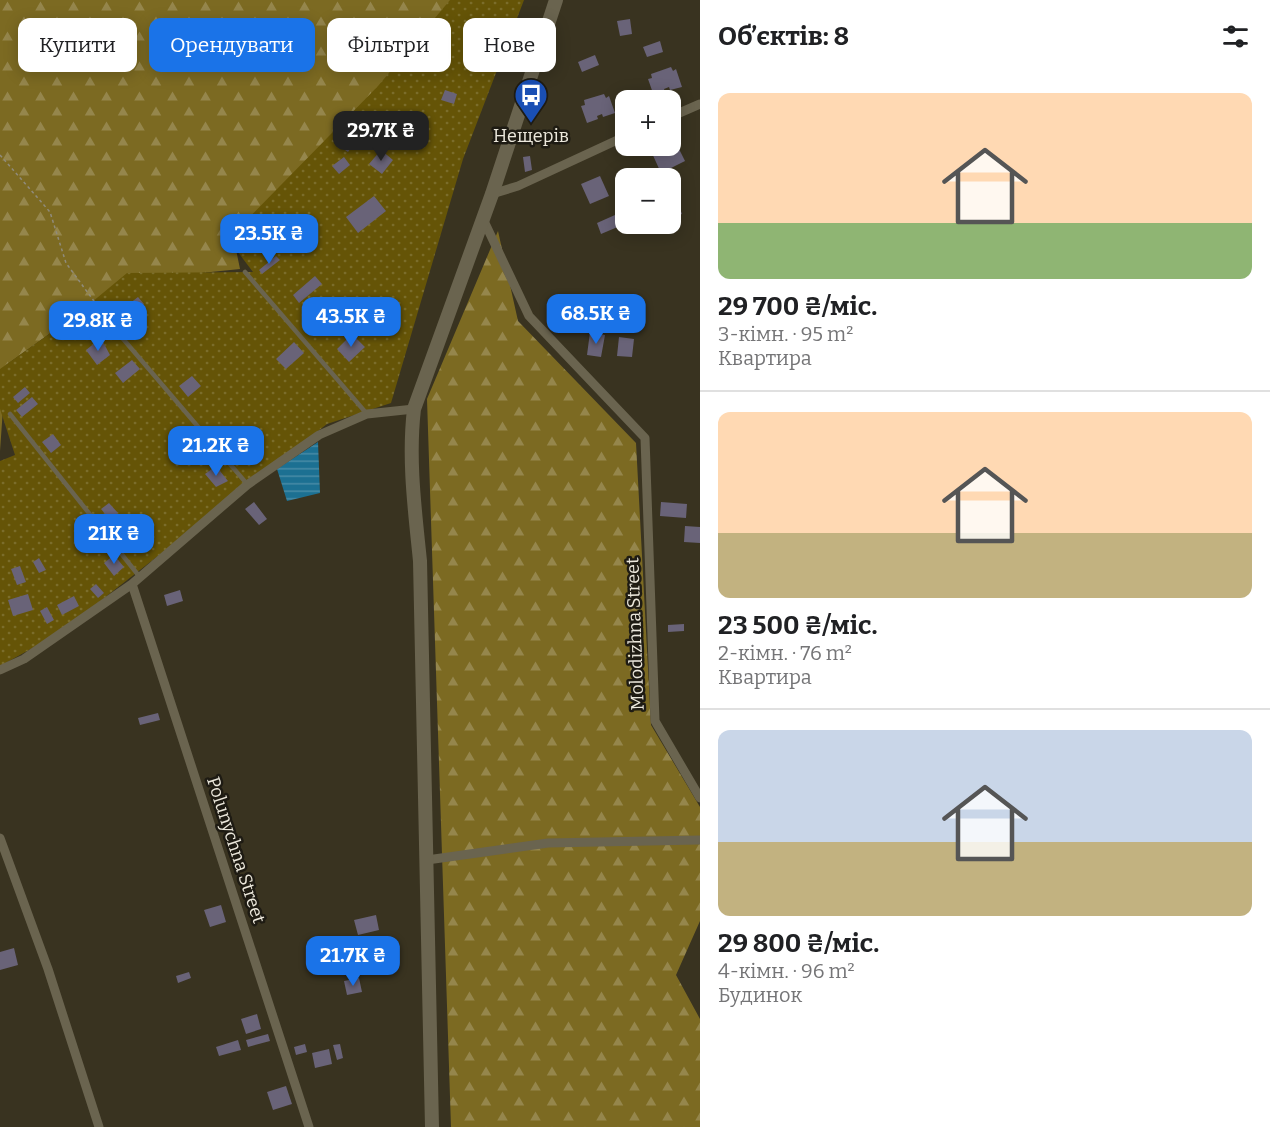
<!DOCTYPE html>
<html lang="uk">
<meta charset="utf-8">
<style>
:root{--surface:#fff;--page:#f6f6f6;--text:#202124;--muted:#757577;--line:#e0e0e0;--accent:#1a73e8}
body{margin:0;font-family:Bitter,serif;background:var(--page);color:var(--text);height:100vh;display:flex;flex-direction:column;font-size:22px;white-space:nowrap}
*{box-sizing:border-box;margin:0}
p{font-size:20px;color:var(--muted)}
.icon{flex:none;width:33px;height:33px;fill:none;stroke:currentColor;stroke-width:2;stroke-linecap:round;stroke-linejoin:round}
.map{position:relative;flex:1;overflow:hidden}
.side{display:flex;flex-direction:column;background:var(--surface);width:570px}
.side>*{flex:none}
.banner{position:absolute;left:18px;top:18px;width:570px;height:54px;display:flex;gap:12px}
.fabs{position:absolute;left:615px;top:90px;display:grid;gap:12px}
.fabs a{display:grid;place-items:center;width:66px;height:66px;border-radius:12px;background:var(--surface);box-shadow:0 3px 15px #0003;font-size:30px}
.price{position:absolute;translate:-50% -51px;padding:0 14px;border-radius:12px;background:var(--accent);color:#fff;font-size:20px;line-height:39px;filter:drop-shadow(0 2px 3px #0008)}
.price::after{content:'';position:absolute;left:50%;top:36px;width:18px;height:14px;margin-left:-9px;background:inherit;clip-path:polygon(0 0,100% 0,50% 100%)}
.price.current{background:#222;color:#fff}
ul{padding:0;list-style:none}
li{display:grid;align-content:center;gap:12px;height:318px;padding:0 18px}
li+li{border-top:2px solid var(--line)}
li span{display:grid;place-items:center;height:186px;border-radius:12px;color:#555}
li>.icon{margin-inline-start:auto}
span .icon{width:108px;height:108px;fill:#fffc;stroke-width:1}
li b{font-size:26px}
h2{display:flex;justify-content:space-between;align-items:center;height:72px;padding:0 18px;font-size:26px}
.pill{padding:0 21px;border-radius:12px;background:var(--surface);box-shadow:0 3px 15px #0003;font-size:21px;line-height:54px}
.pill.current{background:var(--accent);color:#fff}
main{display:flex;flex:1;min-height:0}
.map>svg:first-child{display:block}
.forest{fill:url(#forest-firs)}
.park{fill:url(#park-dots)}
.water{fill:url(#water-rules)}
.building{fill:#696378}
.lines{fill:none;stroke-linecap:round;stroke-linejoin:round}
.path{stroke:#908b7b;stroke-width:1.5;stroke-dasharray:3 3;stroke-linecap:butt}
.service{stroke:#6a644f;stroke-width:4.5}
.minor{stroke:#6a644f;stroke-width:9}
.secondary{stroke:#6a644f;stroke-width:14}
.labels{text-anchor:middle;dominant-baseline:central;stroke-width:5;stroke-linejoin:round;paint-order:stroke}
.poi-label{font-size:18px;fill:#ece8dc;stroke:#1e1b13}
.street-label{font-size:18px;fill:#ece8dc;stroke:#1e1b13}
</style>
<main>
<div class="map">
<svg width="700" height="1127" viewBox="0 0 700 1127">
<defs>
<pattern id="forest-firs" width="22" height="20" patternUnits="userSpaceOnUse" patternTransform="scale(1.5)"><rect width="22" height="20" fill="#7c6a22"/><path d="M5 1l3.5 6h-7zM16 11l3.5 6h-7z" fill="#95864c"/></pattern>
<pattern id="park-dots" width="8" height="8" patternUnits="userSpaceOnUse" patternTransform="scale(1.5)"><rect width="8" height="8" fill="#655407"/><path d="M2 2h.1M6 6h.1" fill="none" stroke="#7b6d2b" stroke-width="1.8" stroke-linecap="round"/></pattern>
<pattern id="water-rules" width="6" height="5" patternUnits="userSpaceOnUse" patternTransform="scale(1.5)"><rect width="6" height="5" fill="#1c7092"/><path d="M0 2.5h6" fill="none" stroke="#488ba6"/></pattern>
</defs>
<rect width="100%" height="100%" fill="#393320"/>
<path class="forest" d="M0 0H456L324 161 232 230 240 269 123 281 6 365 0 451Z
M498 231 518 321 636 443 651 725 700 807V921L676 975 700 1019V1127H451L427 399Z"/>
<path class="park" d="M450 0H524L463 159 391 403 327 424 58 634 0 666V461L15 455 0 409V369L80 312 127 273 253 272 228 239 378 86Z"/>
<path class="water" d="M318 442 320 493 287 501 277 469Z"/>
<path class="building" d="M630 19 632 34 620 36 617 21Z
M660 41 663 52 647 57 643 47Z
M595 55 599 65 582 72 578 62Z
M671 67 673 71 676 69 682 87 670 90 669 87 664 89 665 92 654 96 648 79 652 78 651 74Z
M445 90 457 94 454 104 441 100Z
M604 94 606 98 609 96 615 113 603 117 602 114 597 116 598 119 587 123 581 106 585 105 584 100Z
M351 134 357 139 348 152 342 148Z
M674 139 685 161 661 173 651 151 662 146H670V141Z
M381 150 393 160 382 174 369 164Z
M530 156 532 170 525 172 523 157Z
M344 157 350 165 339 174 332 166Z
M600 176 609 196 590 204 581 184Z
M374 196 386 211 358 233 346 217Z
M670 199 673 205 678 203 682 214 670 218Z
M615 215 620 226 601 234 597 223Z
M270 232 280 250 270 258 254 244Z
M276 256 280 260 262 274 259 270Z
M315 276 322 284 299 303 293 295Z
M138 297 144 304 127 318 121 310Z
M601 298 611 300 608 326 597 325Z
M612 319H633V329H612Z
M590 332 605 335 601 357 587 355Z
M352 334 365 347 349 362 337 349Z
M619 337 634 339 632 357 617 356Z
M101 338 110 355 97 365 86 350Z
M294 342 304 353 286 369 276 359Z
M132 360 140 369 123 383 115 373Z
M192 376 201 386 188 397 179 386Z
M25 387 30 393 18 403 13 397Z
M32 397 38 404 22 417 16 410Z
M193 429 209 449 196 459 180 439Z
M53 434 61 445 51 453 42 442Z
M216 466 228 481 216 487 205 474Z
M254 502 267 519 259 525 245 509Z
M661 502 687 504 686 518 660 516Z
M109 503 118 513 110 520 101 509Z
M685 526 700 527V543L684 542Z
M136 534 143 543 133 551 126 542Z
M114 555 124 567 114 576 104 563Z
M39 558 46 570 39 573 33 562Z
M20 566 26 582 17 585 11 569Z
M96 584 104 593 98 598 90 589Z
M180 590 183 601 167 606 164 595Z
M28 594 33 610 13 616 8 600Z
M74 596 79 606 62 615 57 605Z
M47 607 54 620 47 624 40 611Z
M684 624V631L668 632V625Z
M158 713 160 720 140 725 138 718Z
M221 905 226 922 210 927 204 910Z
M376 915 379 930 358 935 354 920Z
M14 948 18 965 0 970V952Z
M189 972 191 978 178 983 176 976Z
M359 978 362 992 347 995 344 981Z
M257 1014 261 1029 246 1034 241 1019Z
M268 1034 270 1041 248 1047 246 1040Z
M238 1040 241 1050 219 1056 216 1047Z
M305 1044 307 1052 296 1055 294 1047Z
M340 1044 343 1058 337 1060 333 1045Z
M329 1049 332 1064 315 1068 312 1053Z
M286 1086 292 1104 273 1110 267 1092Z"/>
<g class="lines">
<path class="path" d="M0 155 50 212 66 263 113 327"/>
<path class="service" d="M245 272 367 414
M118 333 247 484
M10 414 139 576"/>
<path class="minor" d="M670 117 700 104
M492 194 518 186 626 136
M483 219 529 316 645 438 655 721 700 798
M132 584 309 1127
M0 670 24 659 132 584 247 485 319 435 367 414 414 409
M0 838 48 969 99 1127
M427 860 548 843 700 840"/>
<path class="secondary" d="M432 1127 420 561C415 511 408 460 414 409L492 194 556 0"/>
</g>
<defs>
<g id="bus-pin" transform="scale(1.725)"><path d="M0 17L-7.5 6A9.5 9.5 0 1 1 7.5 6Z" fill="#1a4fb4" stroke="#1e1b13"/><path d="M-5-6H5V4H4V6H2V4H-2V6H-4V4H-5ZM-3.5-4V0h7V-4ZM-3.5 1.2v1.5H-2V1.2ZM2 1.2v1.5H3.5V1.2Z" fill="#fff"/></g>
</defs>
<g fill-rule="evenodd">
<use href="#bus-pin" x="531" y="95"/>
</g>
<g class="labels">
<g class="poi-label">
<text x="531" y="136">Нещерів</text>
</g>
<g class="street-label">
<text transform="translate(635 634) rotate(-92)">Molodizhna Street</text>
<text transform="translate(236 850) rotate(72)">Polunychna Street</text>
</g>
</g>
</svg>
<div class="fabs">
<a>+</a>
<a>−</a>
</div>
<b class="price current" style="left:381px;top:162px">29.7K ₴</b>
<b class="price" style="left:269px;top:265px">23.5K ₴</b>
<b class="price" style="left:596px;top:345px">68.5K ₴</b>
<b class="price" style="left:351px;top:348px">43.5K ₴</b>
<b class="price" style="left:98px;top:352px">29.8K ₴</b>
<b class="price" style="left:216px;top:477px">21.2K ₴</b>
<b class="price" style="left:114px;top:565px">21K ₴</b>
<b class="price" style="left:353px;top:987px">21.7K ₴</b>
<div class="banner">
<a class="pill">Купити</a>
<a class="pill current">Орендувати</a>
<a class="pill">Фільтри</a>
<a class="pill">Нове</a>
</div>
</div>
<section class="side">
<h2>Об’єктів: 8<svg class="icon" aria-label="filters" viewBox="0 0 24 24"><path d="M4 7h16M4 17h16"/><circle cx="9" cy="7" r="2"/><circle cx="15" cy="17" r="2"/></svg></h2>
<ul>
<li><span style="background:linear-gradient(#ffd9b3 70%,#8fb573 0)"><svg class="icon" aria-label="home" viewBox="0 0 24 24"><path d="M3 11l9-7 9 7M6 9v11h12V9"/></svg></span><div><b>29 700 ₴/міс.</b><p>3-кімн. · 95 m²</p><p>Квартира</p></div></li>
<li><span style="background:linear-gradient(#ffd9b3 65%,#c2b280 0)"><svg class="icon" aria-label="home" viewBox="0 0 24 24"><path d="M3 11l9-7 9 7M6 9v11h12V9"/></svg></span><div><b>23 500 ₴/міс.</b><p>2-кімн. · 76 m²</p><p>Квартира</p></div></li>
<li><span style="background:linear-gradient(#c9d6e8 60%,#c2b280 0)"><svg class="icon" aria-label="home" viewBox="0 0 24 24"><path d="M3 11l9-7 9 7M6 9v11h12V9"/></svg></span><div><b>29 800 ₴/міс.</b><p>4-кімн. · 96 m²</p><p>Будинок</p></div></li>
</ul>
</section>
</main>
